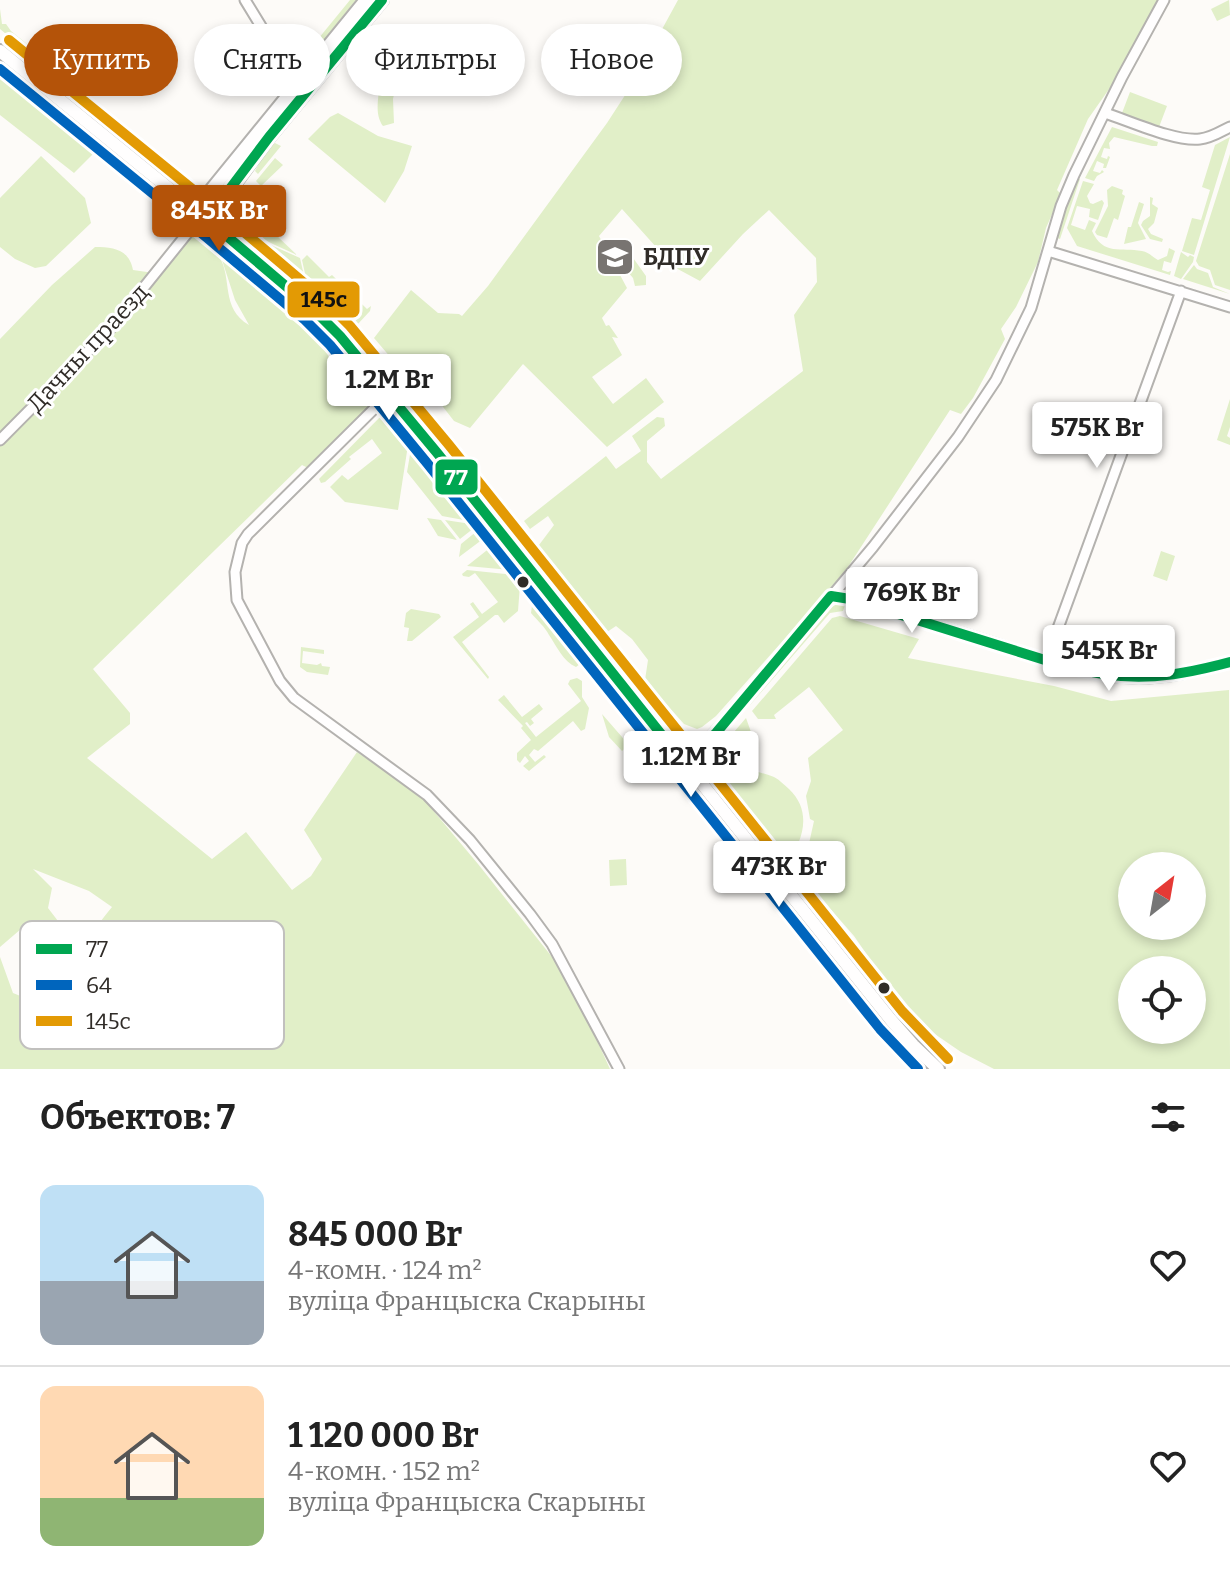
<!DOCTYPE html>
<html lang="ru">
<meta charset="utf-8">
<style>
:root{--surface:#fff;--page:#f2f2f2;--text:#222;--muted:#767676;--line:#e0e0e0;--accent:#b45309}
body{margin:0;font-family:Bitter,serif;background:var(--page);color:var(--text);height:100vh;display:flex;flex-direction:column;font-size:30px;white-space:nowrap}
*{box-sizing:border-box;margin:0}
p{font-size:26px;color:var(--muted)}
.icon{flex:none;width:44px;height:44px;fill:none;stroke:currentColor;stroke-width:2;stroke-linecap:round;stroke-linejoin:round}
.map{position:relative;height:1069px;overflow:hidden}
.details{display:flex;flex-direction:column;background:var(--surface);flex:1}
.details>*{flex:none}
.top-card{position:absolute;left:24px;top:24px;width:800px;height:72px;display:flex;gap:16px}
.needle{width:52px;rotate:31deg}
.buttons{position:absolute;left:1118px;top:852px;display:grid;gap:16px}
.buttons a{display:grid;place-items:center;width:88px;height:88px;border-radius:50%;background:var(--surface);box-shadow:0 4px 12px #0003;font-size:40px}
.price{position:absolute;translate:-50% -68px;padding:0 18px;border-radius:8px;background:#fff;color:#222;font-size:26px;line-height:52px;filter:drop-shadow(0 2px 4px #0008)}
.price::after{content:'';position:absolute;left:50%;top:48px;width:24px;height:18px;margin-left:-12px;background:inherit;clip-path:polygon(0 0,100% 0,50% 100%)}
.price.active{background:var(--accent);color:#fff}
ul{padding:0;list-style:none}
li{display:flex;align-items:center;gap:24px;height:200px;padding:0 40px}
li+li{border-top:2px solid var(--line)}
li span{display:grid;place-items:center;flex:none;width:224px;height:160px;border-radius:16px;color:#555}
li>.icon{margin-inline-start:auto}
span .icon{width:96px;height:96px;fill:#fffc;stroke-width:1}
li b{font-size:34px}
h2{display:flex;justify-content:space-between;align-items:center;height:96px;padding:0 40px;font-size:34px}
.tag{padding:0 28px;border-radius:36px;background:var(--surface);box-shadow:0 4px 12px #0003;font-size:28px;line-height:72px}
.tag.active{background:var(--accent);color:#fff}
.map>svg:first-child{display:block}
.green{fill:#e1efc8;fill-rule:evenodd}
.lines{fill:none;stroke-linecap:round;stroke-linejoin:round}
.minor-casing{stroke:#b4b2af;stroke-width:13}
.major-casing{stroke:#b4b2af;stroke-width:16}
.minor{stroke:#fffefe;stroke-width:9}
.major{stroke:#fffefe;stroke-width:12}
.bus-1-casing{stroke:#fff;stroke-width:16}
.bus-2-casing{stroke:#fff;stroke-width:16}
.bus-3-casing{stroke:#fff;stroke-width:16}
.bus-1{stroke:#00a651;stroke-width:10}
.bus-2{stroke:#0065bd;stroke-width:10}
.bus-3{stroke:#e39a04;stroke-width:10}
.bus-dot{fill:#302c28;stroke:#fff;stroke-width:3}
.labels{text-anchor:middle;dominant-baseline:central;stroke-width:6;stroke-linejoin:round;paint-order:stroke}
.poi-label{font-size:24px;font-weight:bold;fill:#302c28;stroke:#fff;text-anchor:start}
.street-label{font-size:24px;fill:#302c28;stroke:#fff}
.key{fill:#fff;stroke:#c1c0be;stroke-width:2}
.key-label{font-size:22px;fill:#302c28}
.line-badge{stroke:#fff;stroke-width:3}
.badge-label{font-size:22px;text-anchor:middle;font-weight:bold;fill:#fff}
.pale-badge-label{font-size:22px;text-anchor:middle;font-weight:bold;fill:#111}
</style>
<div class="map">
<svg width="1230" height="1069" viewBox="0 0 1230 1069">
<rect width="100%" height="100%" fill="#fdfbf8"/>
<path class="green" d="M350 0H356L307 61 305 55Z
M678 0H1162L1131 58 1088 119 1057 190 1061 194 1046 228 1038 262 1016 307 1001 329 1005 339 973 398 961 414 950 410 846 570 716 716 702 727 697 729 684 724 645 680 648 660 632 639 616 626 607 632 604 631 536 549 554 525 548 516 530 529 524 521 606 456 616 469 641 451 632 436 657 417 664 418 665 426 647 441V462L661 479 803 371 794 315 817 282 816 258 769 210 743 234 700 281 674 267 622 209 599 236 627 288 602 318 606 326 609 325 618 338 612 337 622 355 592 377 613 404 646 378 664 402 607 447 523 364 470 428 454 421 440 403 428 399 421 393 374 338 411 290 438 313 459 314 462 316 488 286 607 123 631 86Z
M1229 0 1230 15 1217 21 1211 9Z
M0 9 2 24H6L11 31 54 66 52 72 0 29Z
M0 75 94 153 74 173 0 115Z
M396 85 393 99 394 123 383 126C375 115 378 102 379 89Z
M1130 92 1167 106 1159 127 1122 113Z
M338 113 378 136 412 146 404 171 385 203 308 139 330 117Z
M1112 127 1158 142 1157 146H1152L1114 137 1109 143 1110 149 1104 148 1101 157 1107 159 1108 156 1110 157 1106 168H1103L1104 164 1097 161 1093 171 1100 173 1102 170 1104 172 1097 176 1094 181 1085 178Z
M1230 137 1194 255 1182 251 1192 218 1201 220 1210 190 1202 187 1215 145Z
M275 143 281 146 258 174 255 171 268 148Z
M1230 154V290L1215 285 1210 270 1199 266 1196 261Z
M41 156 85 198 91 223 46 266 35 268 15 259 0 247V198Z
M275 158 283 165 261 186 256 181Z
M1077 179H1080L1060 239 1055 237 1065 204Z
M1083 181 1094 184 1087 196 1090 203 1093 204 1102 200 1104 203 1098 220 1089 217 1090 209 1077 206 1071 225 1085 230 1089 220 1096 223 1092 231C1103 256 1121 247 1142 251 1149 252 1152 257 1158 260L1167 256 1169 248 1175 251 1171 263 1164 261 1162 270 1168 272 1171 271 1170 275 1077 246 1067 228Z
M1112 186 1123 190 1122 194 1125 196 1118 220 1114 218 1107 238 1097 235 1095 232 1108 206 1107 190Z
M1150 197 1153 198 1152 204 1158 208 1154 223 1148 229 1151 234 1163 239 1162 242 1150 239 1141 225 1143 221 1150 216Z
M1139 202 1144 204 1138 223 1146 239 1124 244 1128 227H1131Z
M242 207 255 218 257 217 297 255C272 244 250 235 232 216V209Z
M192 236C202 242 213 246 219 256 233 279 220 308 249 325L235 300 222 260 255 279 316 332 342 359 368 394 373 403 308 468 302 465 93 669 130 713V724L87 758 212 859 246 832 292 890 311 876 322 859 304 830 357 752 421 796 478 864 568 977 610 1069H0V957L13 993 45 1006 47 1036 68 1024V1002L86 998 87 982 97 969 87 962C90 934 95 928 112 907L89 891 33 869 52 888 48 908 58 921 66 950 40 959 24 946 21 929 0 947V339L52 285 95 247C113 247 129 249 133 270L161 274ZM196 954 199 966 214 973 215 988 207 1011 187 1012 169 997 178 976 190 964Z
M262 241 300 258 304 276Z
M621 241 646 276V285L635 286 633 278 611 252Z
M258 244 317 293 355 330 349 331C318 301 282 278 255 245Z
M1181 252 1188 257 1190 255 1194 257 1193 262 1181 279 1174 276Z
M307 255 329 277 332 275 367 309 371 306 370 311 357 325 340 306 306 278 302 260Z
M1194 265 1197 269 1208 273 1213 287 1230 294 1183 279Z
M250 272C300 298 337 340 371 384L370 389C335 345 295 307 250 272Z
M401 386 480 485 479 486 459 470 399 395Z
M1230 399V427L1227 436 1230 438V445L1217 440Z
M387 406 392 408 483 521 475 522 384 408Z
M382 415 408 445 398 510 345 502 330 487 342 475 348 480 382 453 372 439 349 457 351 459 325 482 321 483 319 479Z
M411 449 469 521 442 516 407 472Z
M427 518 441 520 457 540 438 536Z
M445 520 471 524 474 528 460 539Z
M477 531 483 539 459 557 461 544Z
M491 547 495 549 511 569 510 570 467 566Z
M1161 551 1175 556 1167 581 1153 576Z
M467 570 515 575 518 578 515 581 520 585 518 611 504 623 498 615H495L462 642 489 677 488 679 453 637 479 617 470 604 473 602 482 614 498 602 475 573 469 577 463 576 462 574Z
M533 598 584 661 576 667C563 661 557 647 549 635 545 627 537 620 531 613Z
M840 602H846L843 611 830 613 750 705 751 701 755 695 832 607Z
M543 603 554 611 589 653 588 659 541 604Z
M411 609 439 614 441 617 412 641H407L409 628 404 627 406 613Z
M840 616 919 639 908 658 1054 686 1111 701 1229 690 1230 1069H994L961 1052 910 1017 854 936 813 889 805 876 804 866 814 821 810 819 806 796 811 781 808 758 843 730 809 687 774 715 776 719H758L752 711 832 618ZM1192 866V926H1132V866ZM1192 970V1030H1132V970Z
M301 647 324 650V654L303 651 302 663 317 665 321 663 322 666 330 667 328 675 307 672 300 667Z
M593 662 596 663 668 751 666 756 591 664Z
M577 678 582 681V697L589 708 585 729 581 731 573 721 538 751 534 749 529 755 535 762 544 755 546 757 529 771 523 766 529 761 525 756 520 763 517 760V753L531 740 521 728 523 726 498 700 504 695 522 717 539 704 543 709 531 719 534 723 530 726 527 722 525 723 536 737 581 701 568 684 570 680Z
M599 680 641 731 637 736 600 689Z
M602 714 629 745 622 751 609 737Z
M746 718 751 732 738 754C743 771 759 771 774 777 780 780 784 785 789 789 813 812 803 841 786 865L776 863 706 770 715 754Z
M631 749 652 774 650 776 633 768 625 755Z
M626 859 627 885 610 886 609 860Z"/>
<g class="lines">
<g class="minor-casing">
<path id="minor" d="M245 0 289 72 304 86
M1105 113C1130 121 1175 142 1200 139 1211 138 1220 132 1230 127
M1048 251 1230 307
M389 394 248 534 242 543 235 572 237 600 280 681 294 698 427 795 470 840 530 914 552 944 619 1069
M0 440 112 327 202 215
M831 596 850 599C897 613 944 627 991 642 1038 657 1083 677 1133 678 1166 679 1198 671 1230 662
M1046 661 1181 291
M685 764 740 705 873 547 958 437 996 380 1031 308 1061 206 1074 175 1122 77 1164 0"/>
</g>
<g class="major-casing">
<path id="major" d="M0 51 215 226 314 310 340 336 438 454 891 1020 913 1045 938 1069
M202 215 223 198 235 183 269 137 382 0
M202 215 212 189 366 0"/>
</g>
<use href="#minor" class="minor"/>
<use href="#major" class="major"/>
<g class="bus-1-casing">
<path id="bus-1" d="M202 215 314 310 340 336 438 454 685 764
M202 215 223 198 269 137 382 0
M831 596 850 599 1061 665C1125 683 1167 679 1230 662
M685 764 716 733 831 596"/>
</g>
<g class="bus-2-casing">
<path id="bus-2" d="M0 69 206 237 305 320 330 345 427 463 880 1029 918 1069"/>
</g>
<g class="bus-3-casing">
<path id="bus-3" d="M9 40 224 215 323 299 350 326 449 445 902 1011 948 1059"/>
</g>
<use href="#bus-1" class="bus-1"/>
<use href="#bus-2" class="bus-2"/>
<use href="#bus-3" class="bus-3"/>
</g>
<defs>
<g id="university-square" transform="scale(2)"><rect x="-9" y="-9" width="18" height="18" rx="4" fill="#787471" stroke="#fff"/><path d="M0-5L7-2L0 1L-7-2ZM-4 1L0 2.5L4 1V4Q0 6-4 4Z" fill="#fff"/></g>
</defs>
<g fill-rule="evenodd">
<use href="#university-square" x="615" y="257"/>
</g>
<g class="bus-dot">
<circle cx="523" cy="582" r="7"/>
<circle cx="884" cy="988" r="7"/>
</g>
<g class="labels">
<g class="poi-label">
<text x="643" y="257">БДПУ</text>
</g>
<g class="street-label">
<text transform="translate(88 348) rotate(-47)">Дачны праезд</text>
</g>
</g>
<rect x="20" y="921" width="264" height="128" rx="12" class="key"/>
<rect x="36" y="944" width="36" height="10" fill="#00a651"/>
<rect x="36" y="980" width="36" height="10" fill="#0065bd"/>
<rect x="36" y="1016" width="36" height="10" fill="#e39a04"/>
<g class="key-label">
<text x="86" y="957">77</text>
<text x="86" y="993">64</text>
<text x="86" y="1029">145с</text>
</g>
<g class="line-badge">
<rect x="286" y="280" width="75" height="39" rx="8" fill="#e39a04"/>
<rect x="434" y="458" width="45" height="38" rx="8" fill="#00a651"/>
</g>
<g class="badge-label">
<text x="456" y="485">77</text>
</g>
<g class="pale-badge-label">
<text x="324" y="307">145с</text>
</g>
</svg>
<div class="buttons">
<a><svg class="needle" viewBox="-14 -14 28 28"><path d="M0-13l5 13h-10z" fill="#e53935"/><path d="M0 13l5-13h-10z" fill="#767676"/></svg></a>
<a><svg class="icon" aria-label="locate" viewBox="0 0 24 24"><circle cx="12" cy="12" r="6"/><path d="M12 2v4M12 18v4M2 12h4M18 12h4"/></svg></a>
</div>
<b class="price active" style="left:219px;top:253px">845K Br</b>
<b class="price" style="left:389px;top:422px">1.2M Br</b>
<b class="price" style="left:1097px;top:470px">575K Br</b>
<b class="price" style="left:912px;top:635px">769K Br</b>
<b class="price" style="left:1109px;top:693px">545K Br</b>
<b class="price" style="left:691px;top:799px">1.12M Br</b>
<b class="price" style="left:779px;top:909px">473K Br</b>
<div class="top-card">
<a class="tag active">Купить</a>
<a class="tag">Снять</a>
<a class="tag">Фильтры</a>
<a class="tag">Новое</a>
</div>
</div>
<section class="details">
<h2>Объектов: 7<svg class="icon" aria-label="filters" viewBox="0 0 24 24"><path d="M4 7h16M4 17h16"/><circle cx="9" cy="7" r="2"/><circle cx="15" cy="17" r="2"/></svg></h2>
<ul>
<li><span style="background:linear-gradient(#bfe0f5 60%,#9aa5b1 0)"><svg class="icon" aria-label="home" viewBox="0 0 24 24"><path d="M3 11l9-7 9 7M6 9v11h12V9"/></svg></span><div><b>845 000 Br</b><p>4-комн. · 124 m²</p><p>вуліца Францыска Скарыны</p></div><svg class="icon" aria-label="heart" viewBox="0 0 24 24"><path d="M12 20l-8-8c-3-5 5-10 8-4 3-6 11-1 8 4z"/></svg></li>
<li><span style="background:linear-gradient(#ffd9b3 70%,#8fb573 0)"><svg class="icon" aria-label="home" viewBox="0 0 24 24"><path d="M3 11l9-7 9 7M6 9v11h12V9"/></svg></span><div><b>1 120 000 Br</b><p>4-комн. · 152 m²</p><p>вуліца Францыска Скарыны</p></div><svg class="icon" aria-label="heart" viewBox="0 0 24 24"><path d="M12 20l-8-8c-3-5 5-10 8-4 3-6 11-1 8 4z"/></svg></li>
</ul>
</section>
